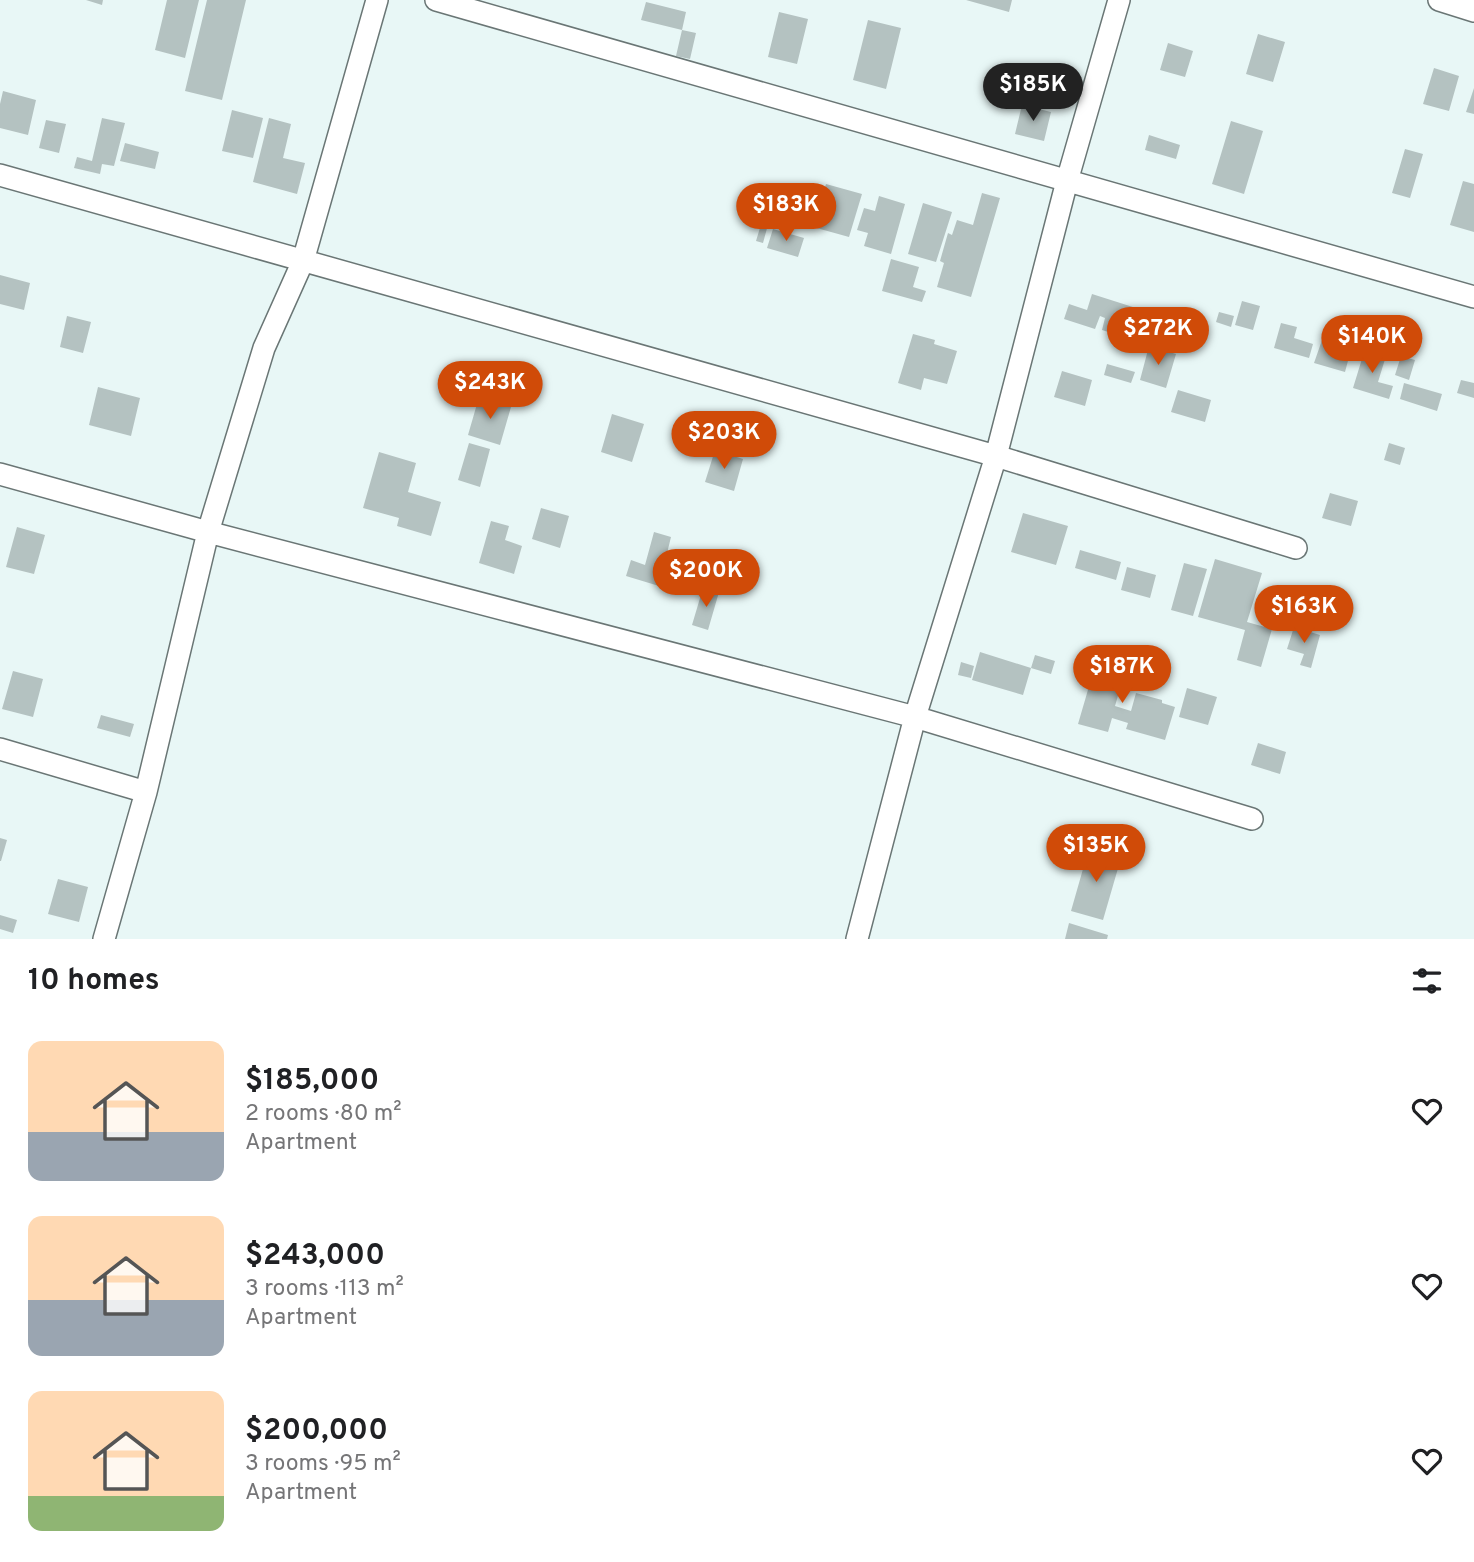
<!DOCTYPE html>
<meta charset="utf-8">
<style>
:root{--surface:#fff;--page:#f6f6f6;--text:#202124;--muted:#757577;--accent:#d04b08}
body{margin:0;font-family:Overpass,sans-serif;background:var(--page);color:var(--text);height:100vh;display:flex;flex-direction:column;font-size:26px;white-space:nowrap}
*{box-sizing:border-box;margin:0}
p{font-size:23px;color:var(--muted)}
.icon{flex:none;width:38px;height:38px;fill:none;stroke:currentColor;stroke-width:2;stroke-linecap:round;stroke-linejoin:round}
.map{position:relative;height:939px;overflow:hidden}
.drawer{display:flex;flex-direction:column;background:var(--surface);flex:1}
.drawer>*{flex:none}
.price{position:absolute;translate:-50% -60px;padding:0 16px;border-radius:24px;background:var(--accent);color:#fff;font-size:23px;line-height:46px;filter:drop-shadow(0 2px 4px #0008)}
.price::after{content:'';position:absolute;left:50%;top:42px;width:21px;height:16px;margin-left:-10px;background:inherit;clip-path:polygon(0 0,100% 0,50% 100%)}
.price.active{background:#222;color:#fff}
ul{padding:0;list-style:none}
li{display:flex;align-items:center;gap:21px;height:175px;padding:0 28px}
li span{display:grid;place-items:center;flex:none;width:196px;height:140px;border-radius:14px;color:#555}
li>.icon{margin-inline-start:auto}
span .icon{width:84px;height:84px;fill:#fffc;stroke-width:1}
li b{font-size:30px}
h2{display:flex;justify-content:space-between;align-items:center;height:84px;padding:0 28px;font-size:30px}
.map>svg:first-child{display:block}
.building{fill:#b4c2c1}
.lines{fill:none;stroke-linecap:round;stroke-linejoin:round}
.minor-casing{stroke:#6a7675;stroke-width:24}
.minor{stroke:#fff;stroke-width:21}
</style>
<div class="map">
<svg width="1474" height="939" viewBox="0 0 1474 939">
<rect width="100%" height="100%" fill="#e8f7f6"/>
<path class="building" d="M86 0H103L102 5Z
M167 0H199L185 58 155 50Z
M207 0H246L222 100 185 91Z
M966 0H1012L1009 12Z
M646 2 686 12 682 30 641 20Z
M779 12 808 19 797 64 768 57Z
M868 20 901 28 886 89 853 80Z
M682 30 696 33 690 59 676 56Z
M1258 34 1285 42 1273 82 1246 74Z
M1168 43 1193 51 1185 77 1160 70Z
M1434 68 1459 76 1449 111 1423 104Z
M1474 88V114L1466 112Z
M3 91 36 100 28 135 0 128V104Z
M1022 105 1051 112 1044 141 1015 134Z
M232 110 263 118 253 158 222 151Z
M102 118 125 123 114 166 102 164 100 174 74 168 77 157 92 161Z
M269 118 291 124 283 158 305 163 297 194 253 182Z
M46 120 66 124 59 153 39 148Z
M1231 121 1263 131 1244 194 1212 184Z
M1149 135 1180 145 1176 159 1145 150Z
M125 143 159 152 155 169 120 161Z
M1405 149 1423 154 1410 198 1392 193Z
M1463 181 1474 184V232L1450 225Z
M826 184 862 194 849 237 813 227Z
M982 193 1000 198 971 297 937 287 944 263 940 261 948 233 952 235 957 220 973 225Z
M879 196 905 204 891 254 864 246 868 233 857 230 864 208 875 211Z
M923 203 952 212 936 262 908 254Z
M766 208 772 210 763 243 756 241Z
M773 229 804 238 798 257 767 248Z
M891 259 919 267 913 287 926 291 922 302 882 291Z
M0 275 30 283 24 310 0 304Z
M1092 294 1136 308 1130 326 1144 330 1140 342 1102 330 1105 318 1100 316 1095 329 1064 319 1069 304 1087 310Z
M1242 301 1260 306 1253 330 1235 325Z
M1219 312 1234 316 1231 327 1216 322Z
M67 316 91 322 83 353 60 347Z
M1281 323 1297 327 1294 338 1313 344 1309 358 1274 348Z
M1328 323 1356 331 1345 372 1314 363Z
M913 334 935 340 934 344 957 351 947 384 924 378 921 390 898 383Z
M1149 346 1176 354 1166 388 1140 380Z
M1365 349 1386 356 1378 382 1393 386 1389 399 1353 388Z
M1401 356 1415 360 1409 380 1395 375Z
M1107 364 1135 372 1131 383 1104 375Z
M1062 371 1092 380 1085 406 1054 397Z
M1461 380 1474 383V398L1457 393Z
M1404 383 1442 394 1437 411 1400 399Z
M98 387 140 398 131 436 89 425Z
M1178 390 1211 400 1205 422 1171 412Z
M479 397 511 407 500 445 468 435Z
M612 414 644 424 632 462 601 452Z
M469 443 490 449 480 487 458 480Z
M1389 443 1405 448 1400 465 1384 460Z
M715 450 743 459 734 491 705 482Z
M379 452 416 463 408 492 441 502 431 536 397 526 399 518 363 508Z
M1330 493 1358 501 1351 526 1322 518Z
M541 508 569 516 560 548 532 539Z
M1023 513 1068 526 1056 565 1011 552Z
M491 521 509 526 505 540 522 546 514 574 479 563Z
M17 527 45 535 34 574 6 567Z
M654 532 671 537 659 586 626 576 631 560 645 565Z
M1080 550 1121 562 1116 580 1075 568Z
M1215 559 1262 573 1247 622 1272 629 1261 667 1237 660 1245 630 1198 617Z
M1184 563 1207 569 1193 616 1171 610Z
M1127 567 1156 575 1150 598 1121 590Z
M703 588 719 592 708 630 692 625Z
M1294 627 1320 635 1311 668 1300 665 1304 654 1287 649Z
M980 652 1031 668 1023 695 972 680Z
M1035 655 1055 661 1051 674 1031 668Z
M1097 659 1126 668 1115 706 1131 711 1136 693 1162 700V703L1175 707 1165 740 1126 729 1128 723 1112 718 1108 732 1078 724Z
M961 662 974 666 971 678 958 675Z
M13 671 43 679 33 717 2 709Z
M1187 688 1217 697 1208 725 1179 717Z
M101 715 134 724 130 737 97 728Z
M1258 743 1286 752 1280 774 1251 765Z
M0 838 7 840 1 861H0Z
M1089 848 1121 858 1103 920 1071 911Z
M58 879 88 887 79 922 48 914Z
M0 915 17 920 13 933 0 929Z
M1069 923 1108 935 1107 939H1065Z"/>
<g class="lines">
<g class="minor-casing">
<path id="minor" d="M436 0 1474 297
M1439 0 1474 11
M0 175 996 456 1296 548
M0 474 208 532 915 717 1252 819
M0 749 146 792
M104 939 146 792 208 532 264 348 303 261 377 0
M857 939 915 717 996 456 1067 181 1119 0"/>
</g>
<use href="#minor" class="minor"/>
</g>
</svg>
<b class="price active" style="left:1033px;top:123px">$185K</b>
<b class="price" style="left:786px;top:243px">$183K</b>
<b class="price" style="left:1158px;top:367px">$272K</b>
<b class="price" style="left:1372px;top:375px">$140K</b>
<b class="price" style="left:490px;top:421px">$243K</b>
<b class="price" style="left:724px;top:471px">$203K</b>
<b class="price" style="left:706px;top:609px">$200K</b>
<b class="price" style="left:1304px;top:645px">$163K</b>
<b class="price" style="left:1122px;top:705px">$187K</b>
<b class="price" style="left:1096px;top:884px">$135K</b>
</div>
<section class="drawer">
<h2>10 homes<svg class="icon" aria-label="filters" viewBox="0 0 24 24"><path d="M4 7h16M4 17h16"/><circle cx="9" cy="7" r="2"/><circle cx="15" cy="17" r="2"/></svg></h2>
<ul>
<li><span style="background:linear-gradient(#ffd9b3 65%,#9aa5b1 0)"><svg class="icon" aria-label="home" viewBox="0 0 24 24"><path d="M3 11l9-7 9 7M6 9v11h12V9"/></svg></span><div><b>$185,000</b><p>2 rooms · 80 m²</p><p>Apartment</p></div><svg class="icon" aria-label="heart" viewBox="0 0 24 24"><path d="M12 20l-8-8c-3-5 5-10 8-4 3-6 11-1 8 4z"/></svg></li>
<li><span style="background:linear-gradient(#ffd9b3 60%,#9aa5b1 0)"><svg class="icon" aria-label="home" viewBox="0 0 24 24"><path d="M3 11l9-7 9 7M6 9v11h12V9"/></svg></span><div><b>$243,000</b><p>3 rooms · 113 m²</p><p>Apartment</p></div><svg class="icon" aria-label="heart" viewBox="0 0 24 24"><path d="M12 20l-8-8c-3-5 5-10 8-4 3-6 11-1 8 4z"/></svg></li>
<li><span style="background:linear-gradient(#ffd9b3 75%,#8fb573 0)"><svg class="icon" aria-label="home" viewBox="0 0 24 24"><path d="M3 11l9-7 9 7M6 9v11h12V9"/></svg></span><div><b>$200,000</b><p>3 rooms · 95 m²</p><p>Apartment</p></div><svg class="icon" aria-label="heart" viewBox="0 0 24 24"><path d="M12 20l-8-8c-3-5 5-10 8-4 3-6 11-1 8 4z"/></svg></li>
</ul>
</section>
